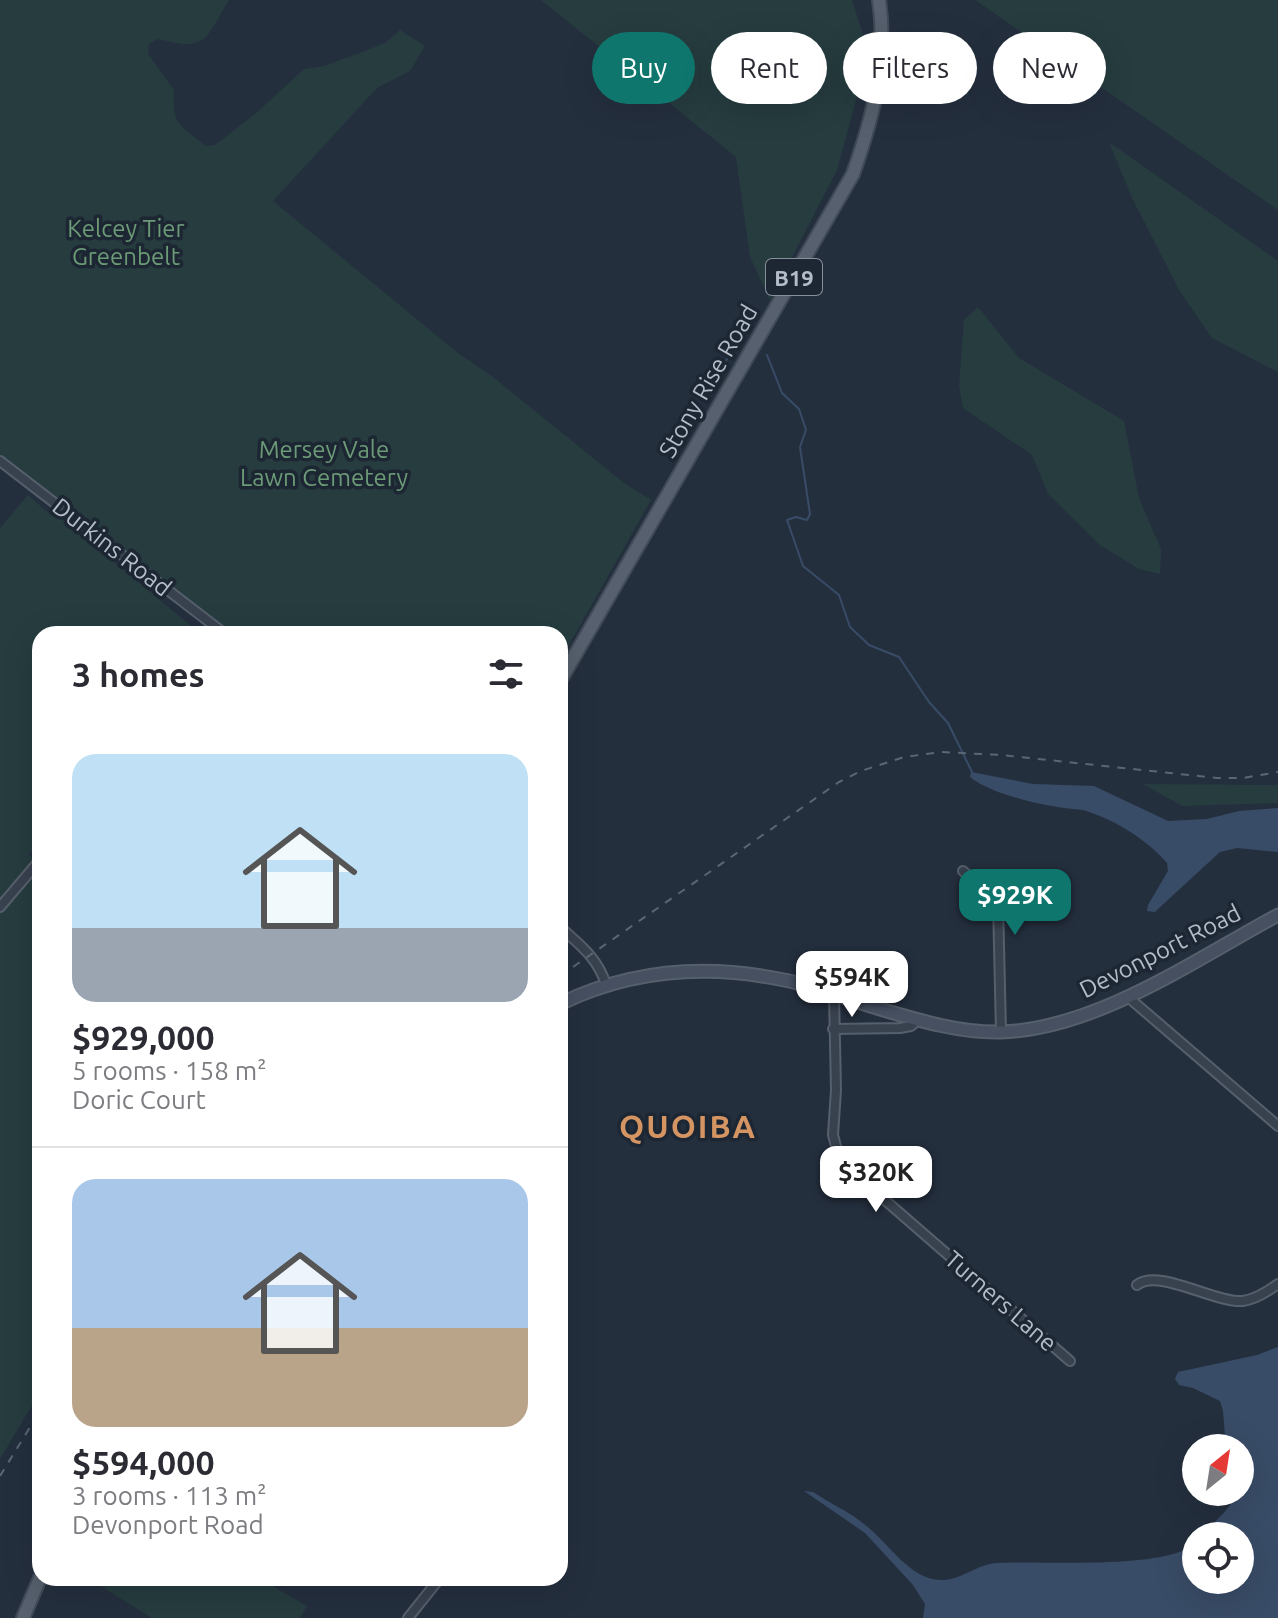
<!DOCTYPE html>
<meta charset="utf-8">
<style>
:root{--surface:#fff;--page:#f2f2f3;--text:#2b2b33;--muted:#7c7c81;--line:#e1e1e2;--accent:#0f766e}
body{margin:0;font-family:Ubuntu,sans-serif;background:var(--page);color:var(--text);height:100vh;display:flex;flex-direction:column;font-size:30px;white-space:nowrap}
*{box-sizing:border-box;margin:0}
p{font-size:26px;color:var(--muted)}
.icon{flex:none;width:44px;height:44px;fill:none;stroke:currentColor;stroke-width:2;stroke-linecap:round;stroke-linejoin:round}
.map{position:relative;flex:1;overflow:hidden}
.drawer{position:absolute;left:32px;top:626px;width:536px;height:960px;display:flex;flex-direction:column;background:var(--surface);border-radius:24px;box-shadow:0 8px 32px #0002}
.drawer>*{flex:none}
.guide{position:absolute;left:592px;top:32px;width:566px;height:72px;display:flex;gap:16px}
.needle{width:52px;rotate:30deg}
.fabs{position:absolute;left:1182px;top:1434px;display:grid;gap:16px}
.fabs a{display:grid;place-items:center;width:72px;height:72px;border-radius:50%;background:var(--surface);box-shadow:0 8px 32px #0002;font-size:40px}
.price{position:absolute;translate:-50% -68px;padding:0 18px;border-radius:16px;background:#fff;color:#222;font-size:26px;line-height:52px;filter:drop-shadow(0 2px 4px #0008)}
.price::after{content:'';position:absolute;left:50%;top:48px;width:24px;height:18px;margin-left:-12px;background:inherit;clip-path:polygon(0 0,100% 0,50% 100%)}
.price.current{background:var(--accent);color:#fff}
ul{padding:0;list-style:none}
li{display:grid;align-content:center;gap:16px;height:424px;padding:0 40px}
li+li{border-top:2px solid var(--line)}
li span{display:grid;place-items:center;height:248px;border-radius:24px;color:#555}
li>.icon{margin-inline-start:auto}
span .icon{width:144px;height:144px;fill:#fffc;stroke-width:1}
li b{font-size:34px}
h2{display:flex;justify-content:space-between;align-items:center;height:96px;padding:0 40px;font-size:34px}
.tag{padding:0 28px;border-radius:36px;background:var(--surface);box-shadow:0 8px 32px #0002;font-size:28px;line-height:72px}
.tag.current{background:var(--accent);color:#fff}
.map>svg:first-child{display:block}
.green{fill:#263c3f}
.water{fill:#394c67}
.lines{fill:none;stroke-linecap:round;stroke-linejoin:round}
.stream{stroke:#394c67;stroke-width:2}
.minor-casing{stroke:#565f6c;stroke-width:12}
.secondary-casing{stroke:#565f6c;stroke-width:15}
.primary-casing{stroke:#414a57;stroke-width:16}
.minor{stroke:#38414e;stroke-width:8}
.secondary{stroke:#465061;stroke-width:11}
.primary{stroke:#56606e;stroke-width:12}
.rail{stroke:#5a6575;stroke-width:2;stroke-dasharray:8 8;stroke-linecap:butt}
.labels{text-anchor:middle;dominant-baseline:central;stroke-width:7;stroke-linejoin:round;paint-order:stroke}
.shield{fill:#1d2633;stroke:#878f9c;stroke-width:2}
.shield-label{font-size:22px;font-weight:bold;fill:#b4bcc9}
.park-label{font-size:24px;fill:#6b9a76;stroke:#1d2633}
.street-label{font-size:24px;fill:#b4bcc9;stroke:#1d2633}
.district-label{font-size:32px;font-weight:bold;letter-spacing:2px;fill:#d59563;stroke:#1d2633}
</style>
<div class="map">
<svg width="1278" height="1618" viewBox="0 0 1278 1618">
<rect width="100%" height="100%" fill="#242f3e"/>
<path class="green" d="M0 0H229C204 40 208 52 158 39L149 44 148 54 174 90C171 125 181 126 206 146L215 145 255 114 304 69 324 66 365 51 385 43 400 30 425 46 410 71 377 88 273 201 458 353 493 377 624 483 651 500 560 661V634H232L0 454Z
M541 0H852L869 53 837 170 770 300 750 257 736 157Z
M975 0H1278V210Z
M1109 142 1278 261V372L1212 338 1179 290 1132 198Z
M978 307 1019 358 1124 421 1139 498 1161 549 1160 574 1139 569 1100 545 1048 494 1032 455 963 408 959 386 964 320Z
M28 495 52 516 55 513 190 625V629L196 634H40V842L29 855 40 864V1392L0 1459V528Z
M1143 784 1278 785V803L1182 806Z
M96 1578H272L269 1584 307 1606 300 1618H152L94 1582Z"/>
<path class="water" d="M971 772 1033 784 1094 786 1168 821 1207 819 1239 811 1278 808V852L1237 848 1220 852 1159 908 1155 912 1147 911 1148 905 1168 871 1167 863C1148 840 1112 818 1083 810 1077 809 1070 809 1064 808 1037 804 991 794 970 777Z
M1278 1347V1618H923L925 1604 913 1585 865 1533 804 1491 813 1492C831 1504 854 1514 870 1529 889 1545 906 1572 932 1579 957 1585 973 1565 996 1563 1041 1560 1163 1571 1196 1543V1580H1240V1536H1202C1215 1520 1230 1510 1238 1492H1240V1448H1226L1223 1411 1220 1401 1193 1388 1179 1385 1175 1379 1178 1372 1257 1355Z"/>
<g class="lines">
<path class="stream" d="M767 355 782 393 799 409 806 430 800 447 810 514 807 520 796 517 787 520 803 566 839 595 850 627 869 645 899 657 929 702 948 723 972 772
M694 391 712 383 740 338"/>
<g class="minor-casing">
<path id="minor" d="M0 461 225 634
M963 871 998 902 1001 1032
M0 907 40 860
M560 927C580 945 598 958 606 985
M834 995 836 1090 833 1135 840 1161 1070 1361
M1128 997 1278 1126
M833 1029 900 1028 911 1026 918 1020
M1137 1285C1159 1268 1214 1303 1243 1301 1256 1299 1267 1292 1278 1284
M408 1618 440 1578"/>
</g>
<g class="secondary-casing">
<path id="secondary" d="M560 1004C632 969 707 964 784 980 815 986 846 999 877 1008 917 1020 959 1033 1001 1032 1097 1029 1196 959 1278 915"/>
</g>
<g class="primary-casing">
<path id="primary" d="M560 681 853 174C873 117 888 61 879 0
M23 1618 40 1578"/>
</g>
<use href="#minor" class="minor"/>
<use href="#secondary" class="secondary"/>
<use href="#primary" class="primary"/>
<path class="rail" d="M560 976 839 782 861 771 904 757 942 752 1001 755 1217 778H1243L1278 772
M0 1476 40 1411"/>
</g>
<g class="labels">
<rect class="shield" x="766" y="259" width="56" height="36" rx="6"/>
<g class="shield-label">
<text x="794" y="277">B19</text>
</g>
<g class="park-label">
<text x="126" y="228">Kelcey Tier<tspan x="126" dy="28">Greenbelt</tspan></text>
<text x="324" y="449">Mersey Vale<tspan x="324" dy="28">Lawn Cemetery</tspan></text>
</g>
<g class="street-label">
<text transform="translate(708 381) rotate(-60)">Stony Rise Road</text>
<text transform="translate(112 547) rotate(38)">Durkins Road</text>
<text transform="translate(1160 951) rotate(-27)">Devonport Road</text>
<text transform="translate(1001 1301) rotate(41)">Turners Lane</text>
</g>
<g class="district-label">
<text x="688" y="1126">QUOIBA</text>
</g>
</g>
</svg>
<div class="fabs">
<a><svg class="needle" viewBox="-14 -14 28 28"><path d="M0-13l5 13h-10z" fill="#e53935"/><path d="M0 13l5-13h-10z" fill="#7c7c81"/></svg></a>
<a><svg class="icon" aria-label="locate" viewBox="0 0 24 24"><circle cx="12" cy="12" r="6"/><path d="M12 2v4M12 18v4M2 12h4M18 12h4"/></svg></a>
</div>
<b class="price current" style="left:1015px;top:937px">$929K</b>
<b class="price" style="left:852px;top:1019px">$594K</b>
<b class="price" style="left:876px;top:1214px">$320K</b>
<div class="guide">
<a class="tag current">Buy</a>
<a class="tag">Rent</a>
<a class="tag">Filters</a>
<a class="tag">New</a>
</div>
<section class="drawer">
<h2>3 homes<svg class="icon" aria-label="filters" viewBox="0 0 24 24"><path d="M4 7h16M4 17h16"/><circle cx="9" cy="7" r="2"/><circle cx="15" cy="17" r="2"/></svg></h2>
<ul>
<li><span style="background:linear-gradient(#bfe0f5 70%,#9aa5b1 0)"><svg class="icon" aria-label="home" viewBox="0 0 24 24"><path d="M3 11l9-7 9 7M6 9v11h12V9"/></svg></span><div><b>$929,000</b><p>5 rooms · 158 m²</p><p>Doric Court</p></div></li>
<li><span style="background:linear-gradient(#a9c7e8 60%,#b9a48a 0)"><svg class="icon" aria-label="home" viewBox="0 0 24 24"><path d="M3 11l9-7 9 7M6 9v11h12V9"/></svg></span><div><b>$594,000</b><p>3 rooms · 113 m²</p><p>Devonport Road</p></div></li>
</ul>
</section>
</div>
